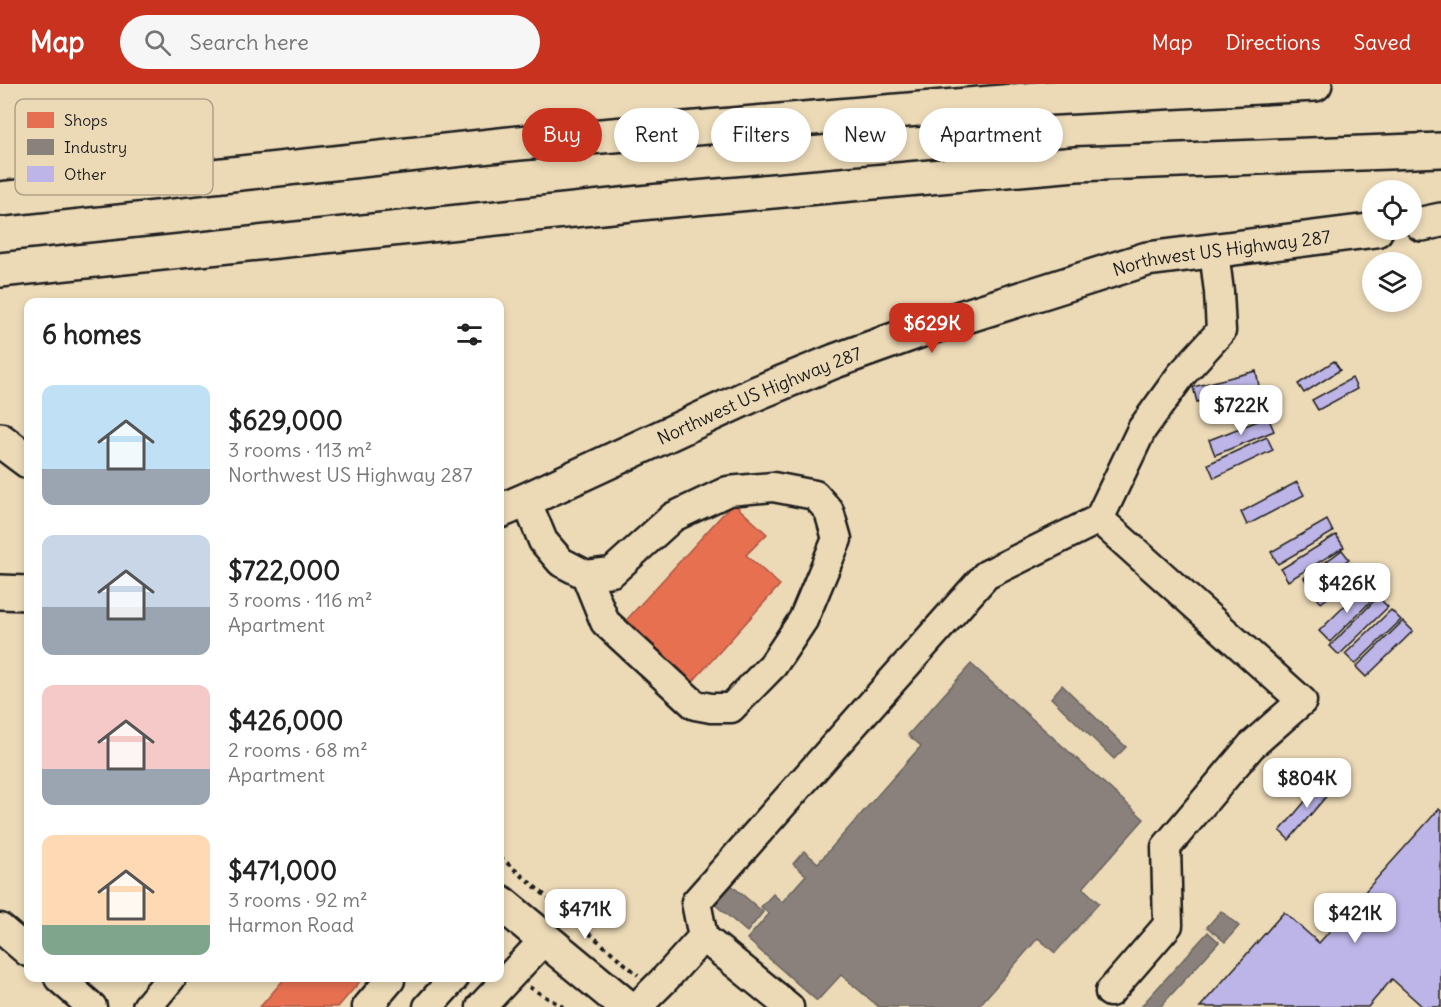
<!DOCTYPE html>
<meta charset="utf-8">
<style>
:root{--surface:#fff;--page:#f6f6f6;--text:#222;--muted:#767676;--accent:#c8321e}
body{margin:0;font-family:Delius,sans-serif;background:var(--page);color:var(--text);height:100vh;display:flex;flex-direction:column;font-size:22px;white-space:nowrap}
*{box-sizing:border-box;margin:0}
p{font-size:20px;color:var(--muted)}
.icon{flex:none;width:33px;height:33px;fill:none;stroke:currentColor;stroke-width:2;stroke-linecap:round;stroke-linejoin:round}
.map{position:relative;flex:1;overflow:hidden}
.panel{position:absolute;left:24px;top:214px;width:480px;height:684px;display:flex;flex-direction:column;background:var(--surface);border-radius:12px;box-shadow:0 3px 9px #0003}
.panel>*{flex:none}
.top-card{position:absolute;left:522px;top:24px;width:570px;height:54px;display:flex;gap:12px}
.buttons{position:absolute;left:1362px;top:96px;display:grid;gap:12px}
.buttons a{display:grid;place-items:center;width:60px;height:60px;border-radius:50%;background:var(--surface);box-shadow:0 3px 9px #0003;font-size:30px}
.price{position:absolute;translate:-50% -51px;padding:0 14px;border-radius:12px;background:#fff;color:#222;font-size:20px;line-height:39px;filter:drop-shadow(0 2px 3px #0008)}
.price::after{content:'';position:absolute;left:50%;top:36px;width:18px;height:14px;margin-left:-9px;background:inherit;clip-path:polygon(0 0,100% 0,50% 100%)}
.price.current{background:var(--accent);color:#fff}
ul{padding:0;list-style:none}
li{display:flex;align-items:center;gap:18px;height:150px;padding:0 18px}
li span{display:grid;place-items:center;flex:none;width:168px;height:120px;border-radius:12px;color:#555}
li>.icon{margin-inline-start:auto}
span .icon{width:72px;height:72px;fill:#fffc;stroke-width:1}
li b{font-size:26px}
h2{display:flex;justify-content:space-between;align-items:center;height:72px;padding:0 18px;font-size:26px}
.tag{padding:0 21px;border-radius:27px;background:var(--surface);box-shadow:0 3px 9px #0003;font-size:21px;line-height:54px}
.tag.current{background:var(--accent);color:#fff}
header{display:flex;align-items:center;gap:36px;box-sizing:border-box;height:84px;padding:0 30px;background:var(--accent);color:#fff}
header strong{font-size:28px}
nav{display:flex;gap:33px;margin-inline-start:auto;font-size:21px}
.search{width:420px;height:54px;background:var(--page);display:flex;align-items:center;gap:15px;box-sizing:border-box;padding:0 21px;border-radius:33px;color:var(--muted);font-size:22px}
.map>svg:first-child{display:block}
.shops{fill:#e76f51;stroke:#aa5641;stroke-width:1.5}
.industry{fill:#8a817c;stroke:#69635f;stroke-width:1.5}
.building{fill:#bdb5e7;stroke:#1c1c1c;stroke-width:1.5}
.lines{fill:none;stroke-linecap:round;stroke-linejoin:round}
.minor-casing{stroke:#1c1c1c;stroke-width:33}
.major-casing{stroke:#1c1c1c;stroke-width:38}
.highway-casing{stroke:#1c1c1c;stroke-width:38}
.path{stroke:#1c1c1c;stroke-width:4;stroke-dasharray:4.5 4.5;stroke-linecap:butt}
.minor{stroke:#ecdab7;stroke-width:28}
.major{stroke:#ecdab7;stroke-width:33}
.highway{stroke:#ecdab7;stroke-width:33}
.labels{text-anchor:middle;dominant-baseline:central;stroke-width:6;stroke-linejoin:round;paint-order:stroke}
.street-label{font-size:18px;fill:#1c1c1c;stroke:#ecdab7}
.key{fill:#ecdab7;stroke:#aea188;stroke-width:1.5}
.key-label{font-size:16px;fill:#1c1c1c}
</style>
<header>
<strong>Map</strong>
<div class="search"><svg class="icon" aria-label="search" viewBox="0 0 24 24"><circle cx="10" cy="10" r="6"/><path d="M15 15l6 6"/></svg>Search here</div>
<nav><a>Map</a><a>Directions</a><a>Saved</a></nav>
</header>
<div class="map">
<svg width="1441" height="923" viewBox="0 0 1441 923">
<rect width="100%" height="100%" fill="#ecdab7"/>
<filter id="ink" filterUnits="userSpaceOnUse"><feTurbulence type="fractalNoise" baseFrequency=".0167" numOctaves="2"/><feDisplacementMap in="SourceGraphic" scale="12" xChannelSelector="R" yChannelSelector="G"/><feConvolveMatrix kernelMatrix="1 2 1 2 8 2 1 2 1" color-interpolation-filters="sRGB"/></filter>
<g filter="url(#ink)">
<path class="shops" d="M733 419 767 450 746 471 780 501 687 604 620 543Z
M285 894H363L338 923H260Z"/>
<path class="industry" d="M971 580 1144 735 1083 804 1099 819 1055 869 1038 854 978 923H879L841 891 817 917 747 855 769 830 761 823 773 810 782 818 806 791 793 780 804 767 818 779 921 662 908 651Z
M1062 601 1126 663 1114 675 1051 614Z
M730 800 763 828 747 848 713 819Z
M1221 827 1239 842 1225 858 1207 843Z
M1208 848 1219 858 1160 923H1145L1142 921Z"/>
<path class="building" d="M1334 277 1340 286 1304 309 1298 300Z
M1256 287 1259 302 1197 318 1193 303Z
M1352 294 1357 305 1318 326 1312 316Z
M1268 333 1274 347 1215 371 1209 356Z
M1267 353 1273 366 1214 394 1208 380Z
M1297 398 1304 411 1247 441 1241 428Z
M1327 436 1333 448 1278 480 1271 468Z
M1336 451 1344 463 1288 497 1281 485Z
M1342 466 1349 475 1310 503 1304 494Z
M1352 479 1360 489 1321 519 1313 509Z
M1365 502 1375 513 1330 558 1319 547Z
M1378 513 1388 523 1339 571 1330 562Z
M1391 526 1401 536 1355 580 1345 570Z
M1403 537 1413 547 1366 593 1356 583Z
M1325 694 1335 702 1289 756 1280 747Z
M1439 725 1441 727V923H1423L1392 895 1368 923H1200L1284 828 1319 859Z"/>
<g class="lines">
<g class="minor-casing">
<path id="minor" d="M526 416 543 457 561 478 586 491 612 488 673 433 728 407 773 403 815 411 829 427 837 455 803 536 773 581 731 624H711L695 621 605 538 586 491
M1099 435 1142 345 1181 291 1221 247 1219 208 1214 167
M0 844 28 868
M703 853 789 923
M59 894 92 923
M147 923 171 894
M367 923 390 896V894
M428 923 454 894
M481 923 544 856
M637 923 665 895 703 853 696 818 986 491 1099 435 1302 617 1251 662 1166 763 1168 841 1110 908"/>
</g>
<g class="major-casing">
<g id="major">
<path d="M0 356 28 377"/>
<path id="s1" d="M500 427 526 416 757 309 835 277 919 247 1147 175 1376 146"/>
<path d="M0 508 28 509"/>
<path d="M500 818 627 923"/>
</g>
</g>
<g class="highway-casing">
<path id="highway" d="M0 115 519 59 1049 14 1315 0
M1422 140 1441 136
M0 186 650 118 1076 80 1441 66"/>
</g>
<path class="path" d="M500 773 638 891
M529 903 563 923"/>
<use href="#minor" class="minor"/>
<use href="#major" class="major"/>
<use href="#highway" class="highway"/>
</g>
</g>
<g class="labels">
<g class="street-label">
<text stroke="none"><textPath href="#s1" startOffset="770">Northwest US Highway 287</textPath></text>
<text stroke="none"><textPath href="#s1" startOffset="284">Northwest US Highway 287</textPath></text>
</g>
</g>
<rect x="15" y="15" width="198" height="96" rx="9" class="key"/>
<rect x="27" y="28" width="27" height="16" fill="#e76f51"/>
<rect x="27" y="55" width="27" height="16" fill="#8a817c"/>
<rect x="27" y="82" width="27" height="16" fill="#bdb5e7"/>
<g class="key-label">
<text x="64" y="42">Shops</text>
<text x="64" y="69">Industry</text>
<text x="64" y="96">Other</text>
</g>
</svg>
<div class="buttons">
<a><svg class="icon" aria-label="locate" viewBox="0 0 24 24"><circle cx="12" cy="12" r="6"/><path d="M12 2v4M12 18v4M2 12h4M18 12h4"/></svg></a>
<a><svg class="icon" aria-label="layers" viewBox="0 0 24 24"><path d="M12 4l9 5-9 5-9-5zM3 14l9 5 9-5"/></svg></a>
</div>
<b class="price current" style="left:932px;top:270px">$629K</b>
<b class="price" style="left:1241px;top:352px">$722K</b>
<b class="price" style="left:1347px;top:530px">$426K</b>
<b class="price" style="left:1307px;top:725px">$804K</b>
<b class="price" style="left:585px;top:856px">$471K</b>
<b class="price" style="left:1355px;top:860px">$421K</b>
<div class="top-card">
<a class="tag current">Buy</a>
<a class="tag">Rent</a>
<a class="tag">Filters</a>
<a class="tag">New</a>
<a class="tag">Apartment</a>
</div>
<section class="panel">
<h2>6 homes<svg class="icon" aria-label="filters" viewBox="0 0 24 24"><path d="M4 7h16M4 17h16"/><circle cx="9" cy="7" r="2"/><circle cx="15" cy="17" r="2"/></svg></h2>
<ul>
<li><span style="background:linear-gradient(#bfe0f5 70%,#9aa5b1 0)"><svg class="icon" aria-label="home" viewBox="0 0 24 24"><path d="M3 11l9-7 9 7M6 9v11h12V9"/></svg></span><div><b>$629,000</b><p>3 rooms · 113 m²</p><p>Northwest US Highway 287</p></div></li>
<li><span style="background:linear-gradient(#c9d6e8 60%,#9aa5b1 0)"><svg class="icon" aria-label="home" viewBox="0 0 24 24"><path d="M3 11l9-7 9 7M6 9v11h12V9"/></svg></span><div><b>$722,000</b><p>3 rooms · 116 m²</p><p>Apartment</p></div></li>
<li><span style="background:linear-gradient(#f6c9c9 70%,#9aa5b1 0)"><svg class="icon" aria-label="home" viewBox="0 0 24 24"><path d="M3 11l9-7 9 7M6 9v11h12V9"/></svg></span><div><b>$426,000</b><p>2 rooms · 68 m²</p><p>Apartment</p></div></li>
<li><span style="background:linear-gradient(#ffd9b3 75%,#7fa58c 0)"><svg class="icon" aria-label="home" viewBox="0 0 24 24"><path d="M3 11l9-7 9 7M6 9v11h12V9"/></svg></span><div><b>$471,000</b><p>3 rooms · 92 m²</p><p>Harmon Road</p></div></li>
</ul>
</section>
</div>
